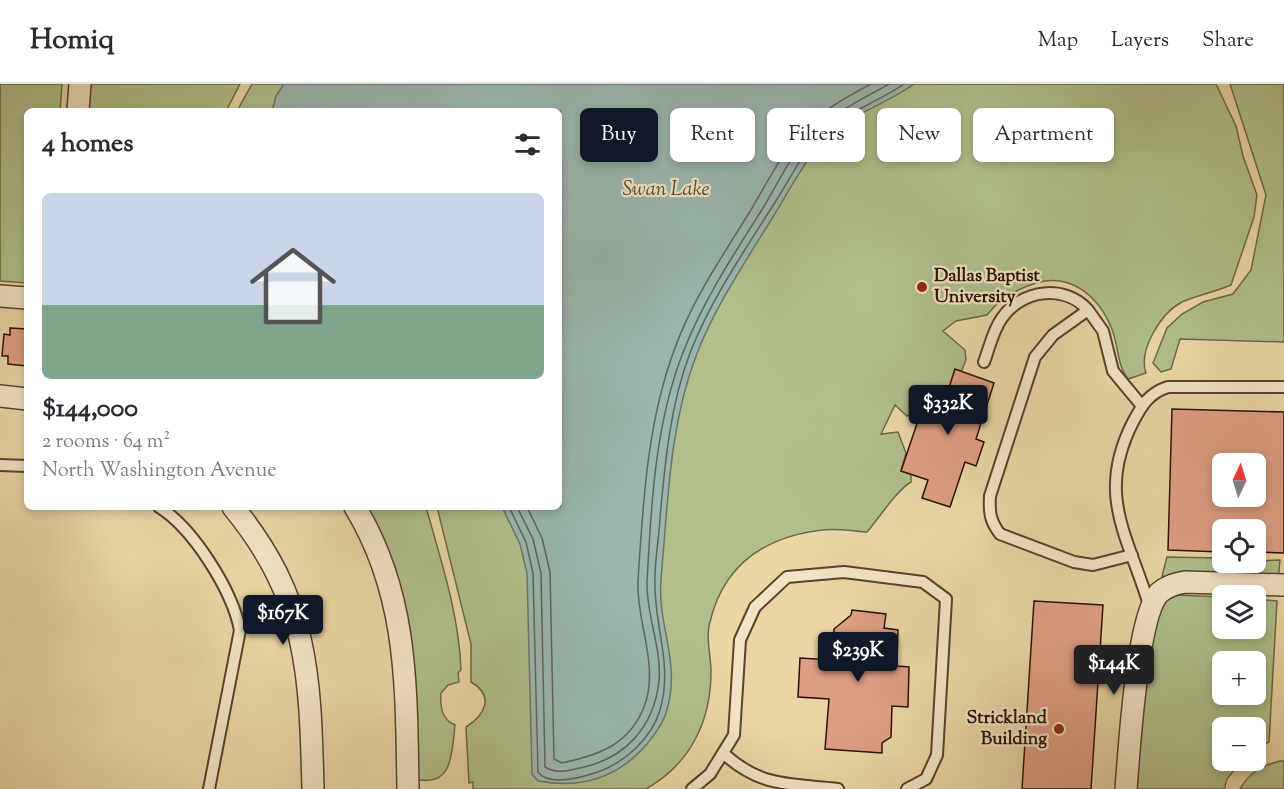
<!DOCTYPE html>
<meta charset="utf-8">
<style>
:root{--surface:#fff;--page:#f2f2f3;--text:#2b2b33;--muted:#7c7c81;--line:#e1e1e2;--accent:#111827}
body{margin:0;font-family:"Sorts Mill Goudy",serif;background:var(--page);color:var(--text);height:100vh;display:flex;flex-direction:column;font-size:22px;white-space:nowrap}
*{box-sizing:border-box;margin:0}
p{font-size:20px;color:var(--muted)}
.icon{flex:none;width:33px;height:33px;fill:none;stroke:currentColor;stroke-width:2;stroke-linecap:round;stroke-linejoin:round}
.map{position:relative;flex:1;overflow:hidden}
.details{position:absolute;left:24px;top:24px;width:538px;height:402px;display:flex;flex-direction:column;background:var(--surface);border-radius:9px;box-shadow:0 3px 9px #0003}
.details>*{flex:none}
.guide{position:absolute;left:580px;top:24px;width:570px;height:54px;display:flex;gap:12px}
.needle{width:39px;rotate:4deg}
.buttons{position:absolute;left:1212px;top:369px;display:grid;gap:12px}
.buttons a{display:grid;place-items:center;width:54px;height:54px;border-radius:9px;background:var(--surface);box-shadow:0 3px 9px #0003;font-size:30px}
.price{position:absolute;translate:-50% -51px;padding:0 14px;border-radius:6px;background:var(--accent);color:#fff;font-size:20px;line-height:39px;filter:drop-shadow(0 2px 3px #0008)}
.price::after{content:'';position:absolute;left:50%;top:36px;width:18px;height:14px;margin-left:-9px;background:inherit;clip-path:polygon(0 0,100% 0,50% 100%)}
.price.selected{background:#222;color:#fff}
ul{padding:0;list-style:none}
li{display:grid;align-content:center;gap:12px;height:318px;padding:0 18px}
li span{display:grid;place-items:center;height:186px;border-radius:9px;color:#555}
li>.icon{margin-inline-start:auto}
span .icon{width:108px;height:108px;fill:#fffc;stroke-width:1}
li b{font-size:26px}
h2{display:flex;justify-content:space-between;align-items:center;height:72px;padding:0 18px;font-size:26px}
.chip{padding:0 21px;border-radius:9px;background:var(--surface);box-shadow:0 3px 9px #0003;font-size:21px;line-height:54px}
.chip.selected{background:var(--accent);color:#fff}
header{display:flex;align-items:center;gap:36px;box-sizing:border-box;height:84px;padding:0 30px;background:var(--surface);border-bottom:2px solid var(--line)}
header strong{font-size:28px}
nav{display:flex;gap:33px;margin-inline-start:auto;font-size:21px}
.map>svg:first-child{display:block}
.green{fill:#b0bf8b;stroke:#6c6846;stroke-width:1.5;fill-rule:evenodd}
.water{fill:#99b7ae;stroke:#6c7468;stroke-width:1.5}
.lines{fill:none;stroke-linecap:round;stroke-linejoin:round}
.shore{stroke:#616457;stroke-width:1.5}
.building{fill:#de9e84;stroke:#291000;stroke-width:1.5;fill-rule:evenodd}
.service-casing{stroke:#594229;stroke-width:14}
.minor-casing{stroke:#594229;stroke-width:24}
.service{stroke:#f1e4c4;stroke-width:10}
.minor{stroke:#f1e4c4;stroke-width:21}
.poi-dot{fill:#8f2418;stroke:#f1e4c4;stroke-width:2}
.labels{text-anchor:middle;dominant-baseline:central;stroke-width:4.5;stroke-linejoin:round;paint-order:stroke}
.poi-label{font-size:18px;font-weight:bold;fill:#291000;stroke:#f1e4c4;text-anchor:start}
.water-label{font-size:20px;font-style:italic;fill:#504a3d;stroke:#f1e4c4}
</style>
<header>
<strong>Homiq</strong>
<nav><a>Map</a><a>Layers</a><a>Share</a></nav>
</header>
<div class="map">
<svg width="1284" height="705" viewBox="0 0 1284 705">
<rect width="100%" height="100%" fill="#ead6a5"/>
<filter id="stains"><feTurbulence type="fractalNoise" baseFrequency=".00333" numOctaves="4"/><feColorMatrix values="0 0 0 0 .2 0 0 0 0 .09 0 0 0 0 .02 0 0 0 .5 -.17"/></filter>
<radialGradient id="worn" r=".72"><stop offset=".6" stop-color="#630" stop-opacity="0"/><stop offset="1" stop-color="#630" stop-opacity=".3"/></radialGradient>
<path class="green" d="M0 0H62L60 27H27V199L0 197Z
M90 0H240L226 27H87Z
M252 0H1216L1236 42 1243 72 1257 111 1254 133 1231 201C1215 208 1198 211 1182 218 1161 229 1138 266 1146 289L1128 295C1116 280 1119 260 1111 243 1098 212 1071 189 1036 199 1017 205 999 215 987 231L956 237 943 247 965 266 966 276 961 288 955 286 946 313 929 305 922 325 907 332 895 321 881 350 898 348 906 369 901 387 911 390V398C897 406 879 434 867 448 853 447 836 444 822 446 763 453 722 482 709 542 706 556 711 573 711 587 711 638 690 680 646 705H473V698L469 699 466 643C485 631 495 612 471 598V560L437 423H560V27H237Z
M1230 0H1284V258L1180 255 1171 285 1161 288 1153 279 1167 244 1182 230 1203 218 1233 210 1251 186 1266 111Z
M365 423H426C441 477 459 530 461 586L458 589 459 598 448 601 441 609C440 622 441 635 455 641 452 665 454 705 416 695Z
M1167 473 1222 474V478L1280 476 1278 497 1162 492Z
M1178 511 1222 513V544H1256V515L1277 517 1269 658 1256 664V644H1222V676L1242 677 1227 695 1224 705H1133L1144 589 1161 519ZM1222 578H1256V610H1222Z
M1280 677H1284V705H1240C1250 688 1261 682 1280 677Z"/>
<path class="water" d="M284 0H914C887 20 844 33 822 57 801 82 785 114 768 141 742 183 714 225 696 272 669 343 668 420 661 495 657 543 682 579 666 629 663 640 654 651 647 660 618 694 581 705 538 697L532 690 527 489 520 460 502 423H560V27H272L276 12Z"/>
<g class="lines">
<path class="shore" d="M509 423 526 458 533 489 538 688C549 703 583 693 598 688 624 679 652 654 660 626 673 581 655 546 655 501 654 479 659 456 660 434 665 378 670 322 690 269 712 213 747 163 779 112 791 93 803 68 819 52 843 29 877 19 904 0
M517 423 533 455 541 489 545 683C556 690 568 687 580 684 625 675 654 643 659 597 662 564 646 531 647 498 651 422 655 338 684 266 704 215 734 170 763 124 777 101 796 61 816 45 838 27 864 14 889 0
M527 423 542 454 550 488 554 675 562 679C599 671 629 661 644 623 660 581 636 539 638 497 643 419 647 338 675 264 692 216 722 173 749 129 764 105 788 56 809 39 828 23 850 11 871 0"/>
</g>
<path class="building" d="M10 244 27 245V282L8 280V272H2L4 250 10 251Z
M955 285 994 299 976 355 984 358 976 382 965 378 950 423 922 414 928 396 901 387 928 307 946 313Z
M1172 325 1284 328V469L1256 468V446H1222V468L1168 466ZM1222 380H1256V412H1222Z
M1034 517 1103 521 1091 705H1022Z
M852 526 886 530 884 544 898 546 897 582 909 583 908 623 892 622 891 653 882 659V669L825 665 829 615 798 613 800 574 832 576 834 545 851 531Z"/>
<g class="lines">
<g class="service-casing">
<path id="service" d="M984 278C989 265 993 246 1002 234 1022 205 1065 200 1088 226
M0 381 27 382
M159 423C193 444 232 506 240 546L209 705
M1132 471 1093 481 1074 478 1000 450C990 437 989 428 990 412L1035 273 1053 251 1088 226 1103 247 1113 287 1142 322
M1150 524C1129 453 1095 412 1133 338 1142 321 1149 309 1168 303H1284
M723 669C761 704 789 699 838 705
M692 705 710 690 734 651 740 556 755 523 787 493 844 488 923 498 946 515 937 671 926 695 907 705"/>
</g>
<g class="minor-casing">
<path id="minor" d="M78 27 80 0
M0 212 27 214
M0 312 27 315
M233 423C309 516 310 591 313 705
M355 423C409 512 406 605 408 705
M1126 705C1129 668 1137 532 1159 509 1167 502 1175 500 1185 498L1284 501"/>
</g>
<use href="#service" class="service"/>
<use href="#minor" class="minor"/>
</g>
<g class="poi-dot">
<circle cx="922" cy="203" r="6"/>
<circle cx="1059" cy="645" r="6"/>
</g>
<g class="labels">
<g class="poi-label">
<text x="934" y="193">Dallas Baptist<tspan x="934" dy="21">University</tspan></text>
<text x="1047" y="635" text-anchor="end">Strickland<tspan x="1047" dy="21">Building</tspan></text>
</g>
<g class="water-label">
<text x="666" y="106">Swan Lake</text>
</g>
</g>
<rect width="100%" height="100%" filter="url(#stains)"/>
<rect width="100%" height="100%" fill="url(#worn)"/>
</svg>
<div class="buttons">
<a><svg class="needle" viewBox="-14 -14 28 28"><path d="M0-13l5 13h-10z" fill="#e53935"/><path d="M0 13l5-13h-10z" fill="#7c7c81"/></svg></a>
<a><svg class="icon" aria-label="locate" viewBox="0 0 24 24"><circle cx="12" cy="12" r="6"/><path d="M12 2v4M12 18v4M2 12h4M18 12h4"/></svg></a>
<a><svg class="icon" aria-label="layers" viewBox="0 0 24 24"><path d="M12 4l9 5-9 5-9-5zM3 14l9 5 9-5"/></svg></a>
<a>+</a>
<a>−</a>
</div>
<b class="price" style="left:948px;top:352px">$332K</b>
<b class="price" style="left:283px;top:562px">$167K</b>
<b class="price" style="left:858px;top:599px">$239K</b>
<b class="price selected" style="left:1114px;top:612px">$144K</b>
<div class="guide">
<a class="chip selected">Buy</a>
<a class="chip">Rent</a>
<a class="chip">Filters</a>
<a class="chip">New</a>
<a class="chip">Apartment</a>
</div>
<section class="details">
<h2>4 homes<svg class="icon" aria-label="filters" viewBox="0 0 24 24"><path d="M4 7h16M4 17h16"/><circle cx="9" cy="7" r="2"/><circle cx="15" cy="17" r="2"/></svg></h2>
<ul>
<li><span style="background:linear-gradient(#c9d6e8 60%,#7fa58c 0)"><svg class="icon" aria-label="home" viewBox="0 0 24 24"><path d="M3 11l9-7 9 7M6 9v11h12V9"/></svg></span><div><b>$144,000</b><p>2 rooms · 64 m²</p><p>North Washington Avenue</p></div></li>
</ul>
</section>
</div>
